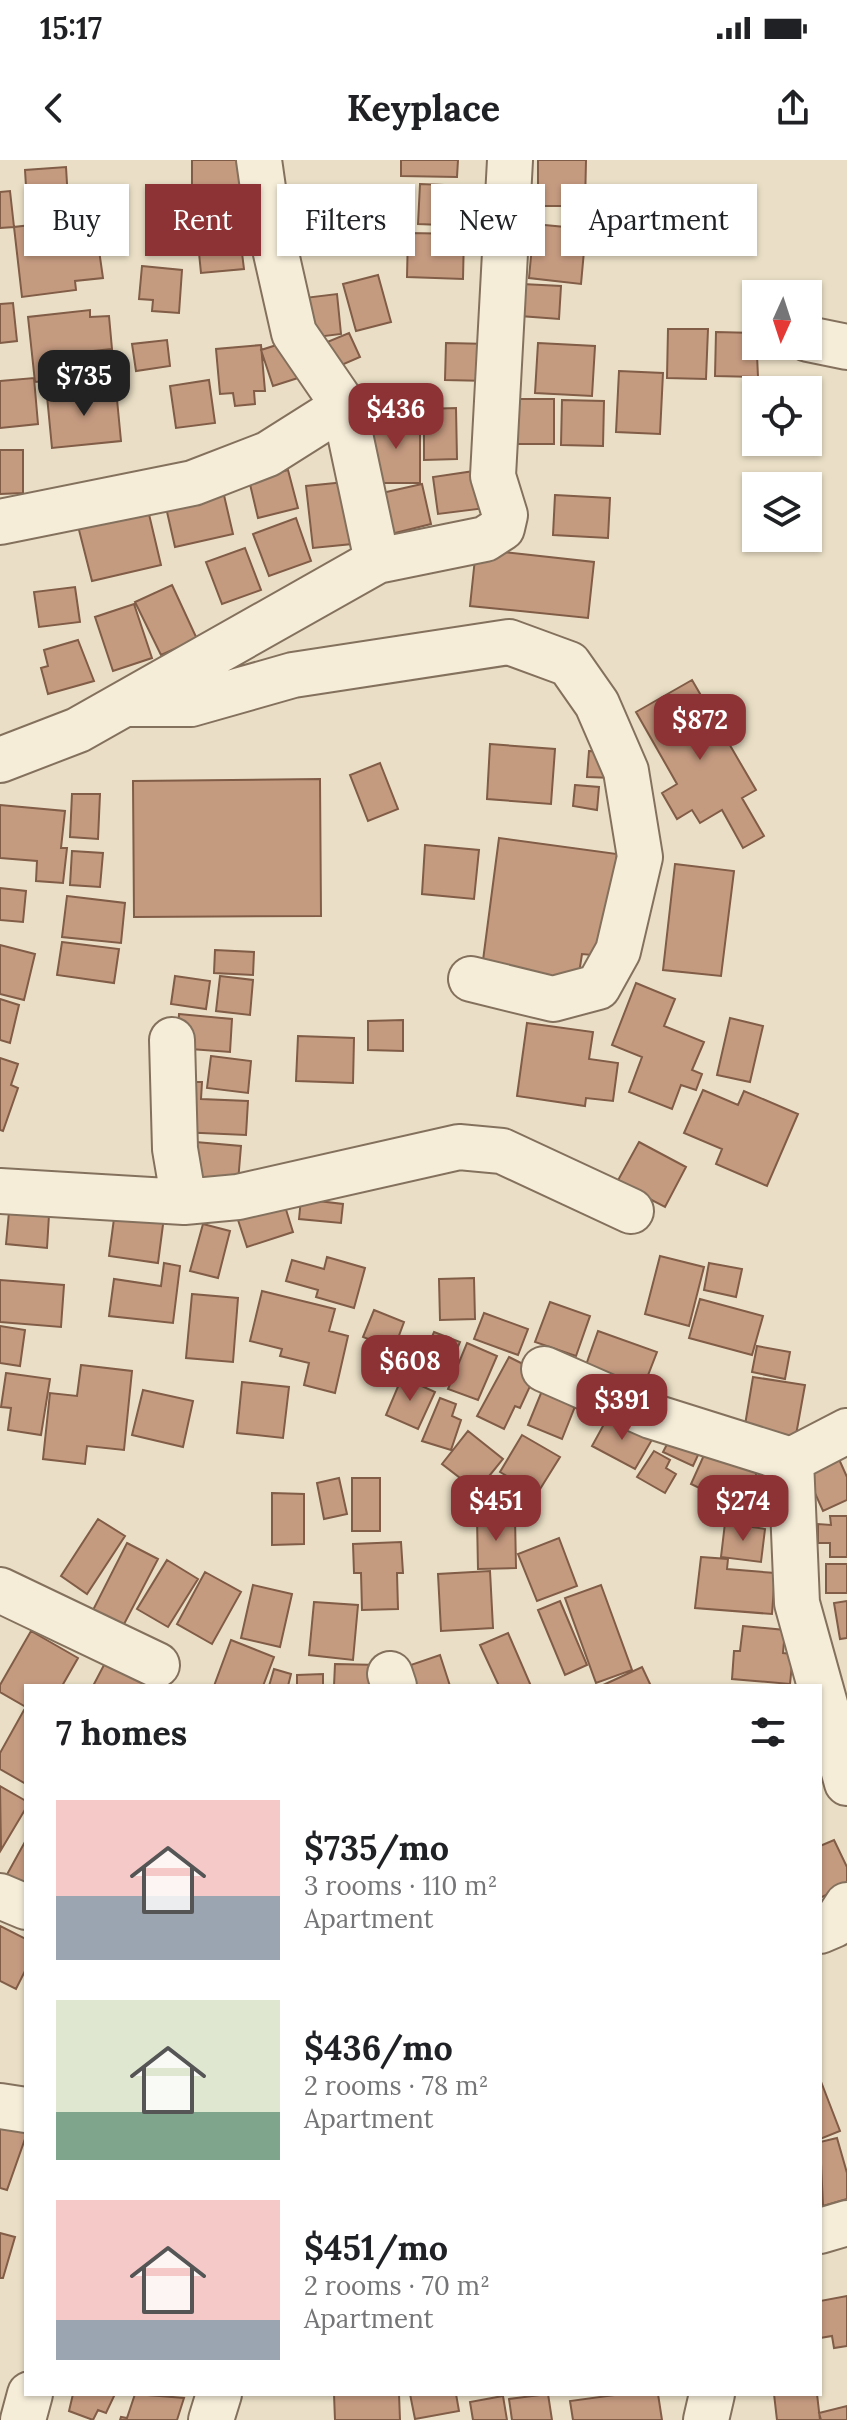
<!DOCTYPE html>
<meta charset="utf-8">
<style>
:root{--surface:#fff;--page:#f2f2f2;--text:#202124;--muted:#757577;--accent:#8d3335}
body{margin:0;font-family:Lora,serif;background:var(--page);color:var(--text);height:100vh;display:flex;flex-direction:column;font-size:30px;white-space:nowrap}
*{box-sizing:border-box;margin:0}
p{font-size:26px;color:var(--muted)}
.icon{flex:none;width:44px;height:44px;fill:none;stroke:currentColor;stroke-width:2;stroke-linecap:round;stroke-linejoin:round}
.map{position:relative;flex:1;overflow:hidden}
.panel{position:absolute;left:24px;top:1524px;width:798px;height:712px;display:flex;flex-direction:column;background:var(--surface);border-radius:0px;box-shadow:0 2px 6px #0004}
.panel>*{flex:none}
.guide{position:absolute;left:24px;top:24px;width:800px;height:72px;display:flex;gap:16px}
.needle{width:52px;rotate:183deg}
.fabs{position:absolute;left:742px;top:120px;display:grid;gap:16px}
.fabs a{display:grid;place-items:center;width:80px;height:80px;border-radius:0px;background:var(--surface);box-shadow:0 2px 6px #0004;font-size:40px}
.price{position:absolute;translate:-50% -68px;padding:0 18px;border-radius:16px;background:var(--accent);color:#fff;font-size:26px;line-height:52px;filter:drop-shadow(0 2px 4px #0008)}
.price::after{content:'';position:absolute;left:50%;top:48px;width:24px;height:18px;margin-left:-12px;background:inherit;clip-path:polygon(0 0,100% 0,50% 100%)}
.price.selected{background:#222;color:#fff}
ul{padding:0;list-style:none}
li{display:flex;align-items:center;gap:24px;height:200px;padding:0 32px}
li span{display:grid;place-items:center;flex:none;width:224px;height:160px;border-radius:0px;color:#555}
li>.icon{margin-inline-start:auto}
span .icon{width:96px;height:96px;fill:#fffc;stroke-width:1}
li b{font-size:34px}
h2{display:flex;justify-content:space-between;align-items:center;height:96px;padding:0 32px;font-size:34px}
.pill{padding:0 28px;border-radius:0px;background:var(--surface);box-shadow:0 2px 6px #0004;font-size:28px;line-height:72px}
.pill.selected{background:var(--accent);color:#fff}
.status{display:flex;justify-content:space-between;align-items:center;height:56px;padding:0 40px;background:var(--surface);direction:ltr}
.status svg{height:22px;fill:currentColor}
header{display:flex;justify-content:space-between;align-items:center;height:104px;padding:0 32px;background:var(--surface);font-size:36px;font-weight:800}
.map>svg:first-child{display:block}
.building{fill:#c59b80;stroke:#815c46;stroke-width:2}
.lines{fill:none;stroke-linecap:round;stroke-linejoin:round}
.minor-casing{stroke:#84715d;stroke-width:48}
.minor{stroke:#f6edd9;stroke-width:44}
</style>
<div class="status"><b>15:17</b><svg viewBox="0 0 49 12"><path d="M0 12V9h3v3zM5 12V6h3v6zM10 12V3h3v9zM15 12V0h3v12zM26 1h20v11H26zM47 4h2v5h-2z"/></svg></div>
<header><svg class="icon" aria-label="back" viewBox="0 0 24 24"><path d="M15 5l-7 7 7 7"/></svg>Keyplace<svg class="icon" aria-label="share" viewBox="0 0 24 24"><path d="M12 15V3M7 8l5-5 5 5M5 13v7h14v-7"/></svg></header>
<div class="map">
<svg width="847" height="2260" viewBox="0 0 847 2260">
<rect width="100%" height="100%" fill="#eadfc6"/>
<path class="building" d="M192 0H242V32L192 31Z
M401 0H458L457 17 401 16Z
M538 0H586L585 46H538Z
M66 7 68 40 27 43 25 10Z
M420 24 468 26 466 66 418 64Z
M311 26 363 30 360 74 308 70Z
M10 31 14 67 0 68V32Z
M67 61 71 94 99 90 103 118 75 121 76 130 22 137 14 67Z
M534 64 586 69 581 124 529 118Z
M239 69 244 109 201 113 197 73Z
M408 73 464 74 463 119 407 117Z
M142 106 182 110 179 153 152 151 153 140 139 139Z
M378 115 391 162 356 171 343 124Z
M522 124 561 126 559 159 520 156Z
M337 134 341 174 309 178 304 138Z
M13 143 17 181 0 183V144Z
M90 150V157L109 156 112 189 94 191 96 217 35 222 28 157Z
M668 169H708L706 219 667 218Z
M716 172 756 173 758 217 715 216Z
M349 173 360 197 330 210 320 185Z
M167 180 170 206 136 211 132 184Z
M289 181 301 217 273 226 261 190Z
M446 183 490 184 489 221 445 220Z
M538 183 595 186 592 236 535 233Z
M261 185 265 231H254L255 244 235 246 233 233 220 234 216 189Z
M619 211 663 213 660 274 616 272Z
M34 218 38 264 0 268V221Z
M209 220 215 263 176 268 170 226Z
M116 229 121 281 52 288 47 236Z
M506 239H554V284H507Z
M562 240 604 241 603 286 561 285Z
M456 248 457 299 424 300V249Z
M420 259V323H372L371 260Z
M0 290H23V333L0 334Z
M288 310 298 348 258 358 249 320Z
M481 310 486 348 438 354 433 317Z
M355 321 362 383 313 388 306 326Z
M422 324 431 364 383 376 373 335Z
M223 331 233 374 175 387 165 343Z
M555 335 610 338 608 378 553 375Z
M148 350 161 405 92 421 78 366Z
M296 358 311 401 269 416 253 374Z
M245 388 261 430 222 444 206 402Z
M476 389 594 402 588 458 470 446Z
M172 425 197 479 161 495 135 442Z
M75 427 80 462 39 467 34 432Z
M134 444 152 498 113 511 95 457Z
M78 480 94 521 48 534 41 508 48 506 44 490Z
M692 520 756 630 742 638 764 676 743 688 722 650 700 663 692 650 677 659 662 633 677 624 636 552Z
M490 584 555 589 551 644 487 639Z
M589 591 614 592 613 618 587 617Z
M380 603 398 649 368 661 350 615Z
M320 619 321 756 134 757 133 621Z
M575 625 599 627 597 650 573 646Z
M72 634H100L98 679 70 677Z
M0 645 65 651 61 688H67L63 723 36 721 37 701 0 698Z
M499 678 617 694 603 796 582 794 578 820 482 808Z
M425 685 479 690 474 739 422 734Z
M72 691 103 693 100 727 70 725Z
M675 704 734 711 721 816 663 810Z
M0 728 26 731 23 762 0 760Z
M67 736 125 743 121 783 62 777Z
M62 782 119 789 114 823 57 815Z
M0 785 35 794 24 840 0 834Z
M215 790 254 792 253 815 214 813Z
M175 816 210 821 206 849 171 844Z
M220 816 253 820 250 855 216 851Z
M636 823 675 839 664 866 704 882 692 910 702 914 696 930 681 925 672 949 629 932 642 897 612 885Z
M0 839 19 845 10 883 0 880Z
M179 854 232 859 230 892 177 888Z
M730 858 763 866 750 922 717 915Z
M403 860V891L368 890V861Z
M527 863 593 872 589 899 618 903 613 941 586 938 585 946 517 936Z
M298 876 354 878 353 923 296 921Z
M211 896 251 901 248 933 207 928Z
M0 898 18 904 11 925 18 928 3 971 0 970Z
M184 922H202L201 939 248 941 246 975 179 972Z
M703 930 738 945 744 931 798 954 767 1026 716 1004 722 989 684 973Z
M184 981 241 986 238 1022 181 1017Z
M639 982 686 1007 665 1047 617 1022Z
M301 1039 343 1044 341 1063 299 1059Z
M283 1040 293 1072 247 1087 236 1054Z
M115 1051 164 1057 158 1103 109 1096Z
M9 1052 49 1055 47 1088 6 1084Z
M203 1064 230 1071 218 1118 190 1111Z
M660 1096 704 1107 689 1166 645 1154Z
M327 1097 365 1108 354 1148 316 1137 318 1130 286 1121 292 1100 324 1109Z
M164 1103 180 1106 173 1163 109 1156 114 1119 161 1126Z
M709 1103 742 1109 736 1137 704 1130Z
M474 1118 475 1159 440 1160 439 1119Z
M0 1120 64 1125 61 1167 0 1162Z
M262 1131 335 1149 329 1171 348 1176 335 1233 304 1225 309 1203 280 1196 282 1189 250 1181Z
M192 1134 238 1138 233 1202 186 1198Z
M700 1139 763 1156 752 1195 689 1178Z
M550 1142 590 1156 576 1196 535 1182Z
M374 1150 404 1162 394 1189 363 1177Z
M484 1153 528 1169 518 1195 474 1179Z
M0 1166 25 1170 20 1206 0 1203Z
M598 1171 657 1192 643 1228 585 1208Z
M434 1172 460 1182 442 1224 417 1213Z
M467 1183 497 1196 478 1240 448 1229Z
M757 1186 790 1192 785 1219 752 1212Z
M509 1197 537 1211 520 1248 515 1246 504 1269 477 1256Z
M81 1205 132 1211 124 1290 87 1286 85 1304 43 1299 50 1233 77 1236Z
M6 1213 50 1219 41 1275 8 1270 11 1248 1 1247Z
M402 1217 435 1232 418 1269 386 1255Z
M753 1217 805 1225 794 1286 743 1277Z
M546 1221 580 1234 562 1279 528 1265Z
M242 1222 289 1227 283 1278 237 1273Z
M143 1230 193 1241 183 1287 132 1275Z
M440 1238 456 1244 452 1256 461 1260 451 1290 422 1281Z
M609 1255 653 1278 635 1309 592 1286Z
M676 1267 705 1280 693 1306 663 1292Z
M468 1271 503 1299 477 1331 442 1304Z
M522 1275 560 1297 537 1334 500 1312Z
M709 1284 760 1306 741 1348 691 1324Z
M654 1291 670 1300 666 1308 676 1314 665 1333 637 1317Z
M838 1297 847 1317V1340L823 1351 805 1311Z
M339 1318 347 1354 324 1359 317 1323Z
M352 1318H380V1371H352Z
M272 1333 304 1334V1384L272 1385Z
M830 1356H847V1397H830V1383H818V1364L831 1365Z
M515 1357 516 1408 478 1409 477 1358Z
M98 1359 125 1376 87 1434 61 1416Z
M725 1363 765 1369 761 1402 721 1397Z
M559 1378 577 1426 537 1441 518 1394Z
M401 1382 403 1413H397L398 1449 362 1450 361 1413H354L353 1384Z
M127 1383 158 1399 122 1468 92 1452Z
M701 1397 728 1399 727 1409 775 1413 772 1454 695 1448Z
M167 1400 198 1419 168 1467 137 1449Z
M826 1404H847V1433H826Z
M490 1411 493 1468 441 1471 438 1414Z
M205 1412 241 1432 212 1484 177 1464Z
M253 1425 292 1434 280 1487 241 1478Z
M601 1425 632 1510 596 1523 565 1438Z
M560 1441 587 1505 565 1515 538 1450Z
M847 1441V1478L840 1479 834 1443Z
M314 1442 358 1445 353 1500 309 1495Z
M743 1466 785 1470 783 1493 793 1494 790 1524 732 1519 734 1491H740Z
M31 1471 78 1498 62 1526H26V1547L0 1532V1525Z
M508 1473 531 1526H499L480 1485Z
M231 1480 274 1497 263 1526H214Z
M440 1495 450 1526H402L396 1510Z
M105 1503 149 1526H93Z
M335 1504 380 1505 379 1526H334Z
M642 1507 651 1526H601Z
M274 1509 291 1514 288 1526H269Z
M323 1514V1526H297V1515Z
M24 1550 26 1551V1624L0 1609V1593Z
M0 1626 26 1641V1648L1 1690Z
M26 1680V1729L5 1718Z
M834 1680 847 1707V1725L820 1738V1686Z
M0 1766 26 1779V1809L16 1829 0 1821Z
M820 1919 840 1971 820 1979Z
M0 1956 26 1965V1976L7 2030 0 2028Z
M837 1978 847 2013V2039L823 2046 820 1982Z
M0 2073 15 2077 3 2118H0Z
M847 2136V2186L834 2188 832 2176 820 2178V2141Z
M73 2234H115L106 2253 98 2250 93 2260 69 2251Z
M135 2234 184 2238 177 2260H120L121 2257 127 2258Z
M334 2234H399L400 2260H335Z
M410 2234H456L459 2251 415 2259Z
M548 2234 552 2260H512L509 2239Z
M622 2234H658L662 2260H573L570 2241Z
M774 2234H817L820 2260H777Z
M503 2236 507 2260H473L470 2242Z
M847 2246V2260H821L819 2253Z"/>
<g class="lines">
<g class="minor-casing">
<path id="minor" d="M259 0 266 49 294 173 344 246 377 401
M808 179 847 187
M0 362 193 323 268 294 344 246
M124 544H191L293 515 509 482 569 504 597 544 626 611 640 697 618 791 598 827 553 839 471 819
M0 600 78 570 377 401 485 379 502 368 505 355 493 316 510 0
M0 1031 184 1042 175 989 172 880
M184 1042 238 1037 459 987 502 991 631 1051
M544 1209 651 1256 791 1300
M0 1430 157 1505
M390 1514 394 1526
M820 1526 797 1443 791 1300 847 1271
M820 1526 847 1623
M0 1736 26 1747
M820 1771 834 1765 847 1745
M0 1946 26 1950
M820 2071 847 2063
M23 2260 30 2234
M211 2260 219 2234
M706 2260 712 2234"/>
</g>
<use href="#minor" class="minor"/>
</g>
</svg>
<div class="fabs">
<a><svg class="needle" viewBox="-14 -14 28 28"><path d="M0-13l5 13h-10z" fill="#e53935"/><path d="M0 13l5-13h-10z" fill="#757577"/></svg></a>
<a><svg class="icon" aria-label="locate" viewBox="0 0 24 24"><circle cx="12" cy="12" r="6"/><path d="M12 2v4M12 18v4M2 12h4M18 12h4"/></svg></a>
<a><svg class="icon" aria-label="layers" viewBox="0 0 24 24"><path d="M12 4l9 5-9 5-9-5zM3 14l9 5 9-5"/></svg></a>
</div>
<b class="price selected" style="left:84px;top:258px">$735</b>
<b class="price" style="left:396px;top:291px">$436</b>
<b class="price" style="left:700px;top:602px">$872</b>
<b class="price" style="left:410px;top:1243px">$608</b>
<b class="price" style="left:622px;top:1282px">$391</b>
<b class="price" style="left:496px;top:1383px">$451</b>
<b class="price" style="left:743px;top:1383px">$274</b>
<div class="guide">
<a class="pill">Buy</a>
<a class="pill selected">Rent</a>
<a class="pill">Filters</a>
<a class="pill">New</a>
<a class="pill">Apartment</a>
</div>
<section class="panel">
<h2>7 homes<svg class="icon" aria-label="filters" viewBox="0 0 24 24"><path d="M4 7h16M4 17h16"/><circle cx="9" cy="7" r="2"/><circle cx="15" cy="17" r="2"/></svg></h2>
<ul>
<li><span style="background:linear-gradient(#f6c9c9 60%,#9aa5b1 0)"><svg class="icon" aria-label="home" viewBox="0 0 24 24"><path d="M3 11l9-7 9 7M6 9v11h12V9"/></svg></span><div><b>$735/mo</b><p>3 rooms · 110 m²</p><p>Apartment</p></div></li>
<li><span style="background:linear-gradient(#dfe7d0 70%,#7fa58c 0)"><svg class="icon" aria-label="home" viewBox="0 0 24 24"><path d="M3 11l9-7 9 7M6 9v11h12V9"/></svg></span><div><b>$436/mo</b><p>2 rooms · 78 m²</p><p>Apartment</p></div></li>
<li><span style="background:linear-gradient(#f6c9c9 75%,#9aa5b1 0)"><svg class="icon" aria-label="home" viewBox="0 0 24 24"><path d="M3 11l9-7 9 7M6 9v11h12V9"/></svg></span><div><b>$451/mo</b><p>2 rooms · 70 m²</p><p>Apartment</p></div></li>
</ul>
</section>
</div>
